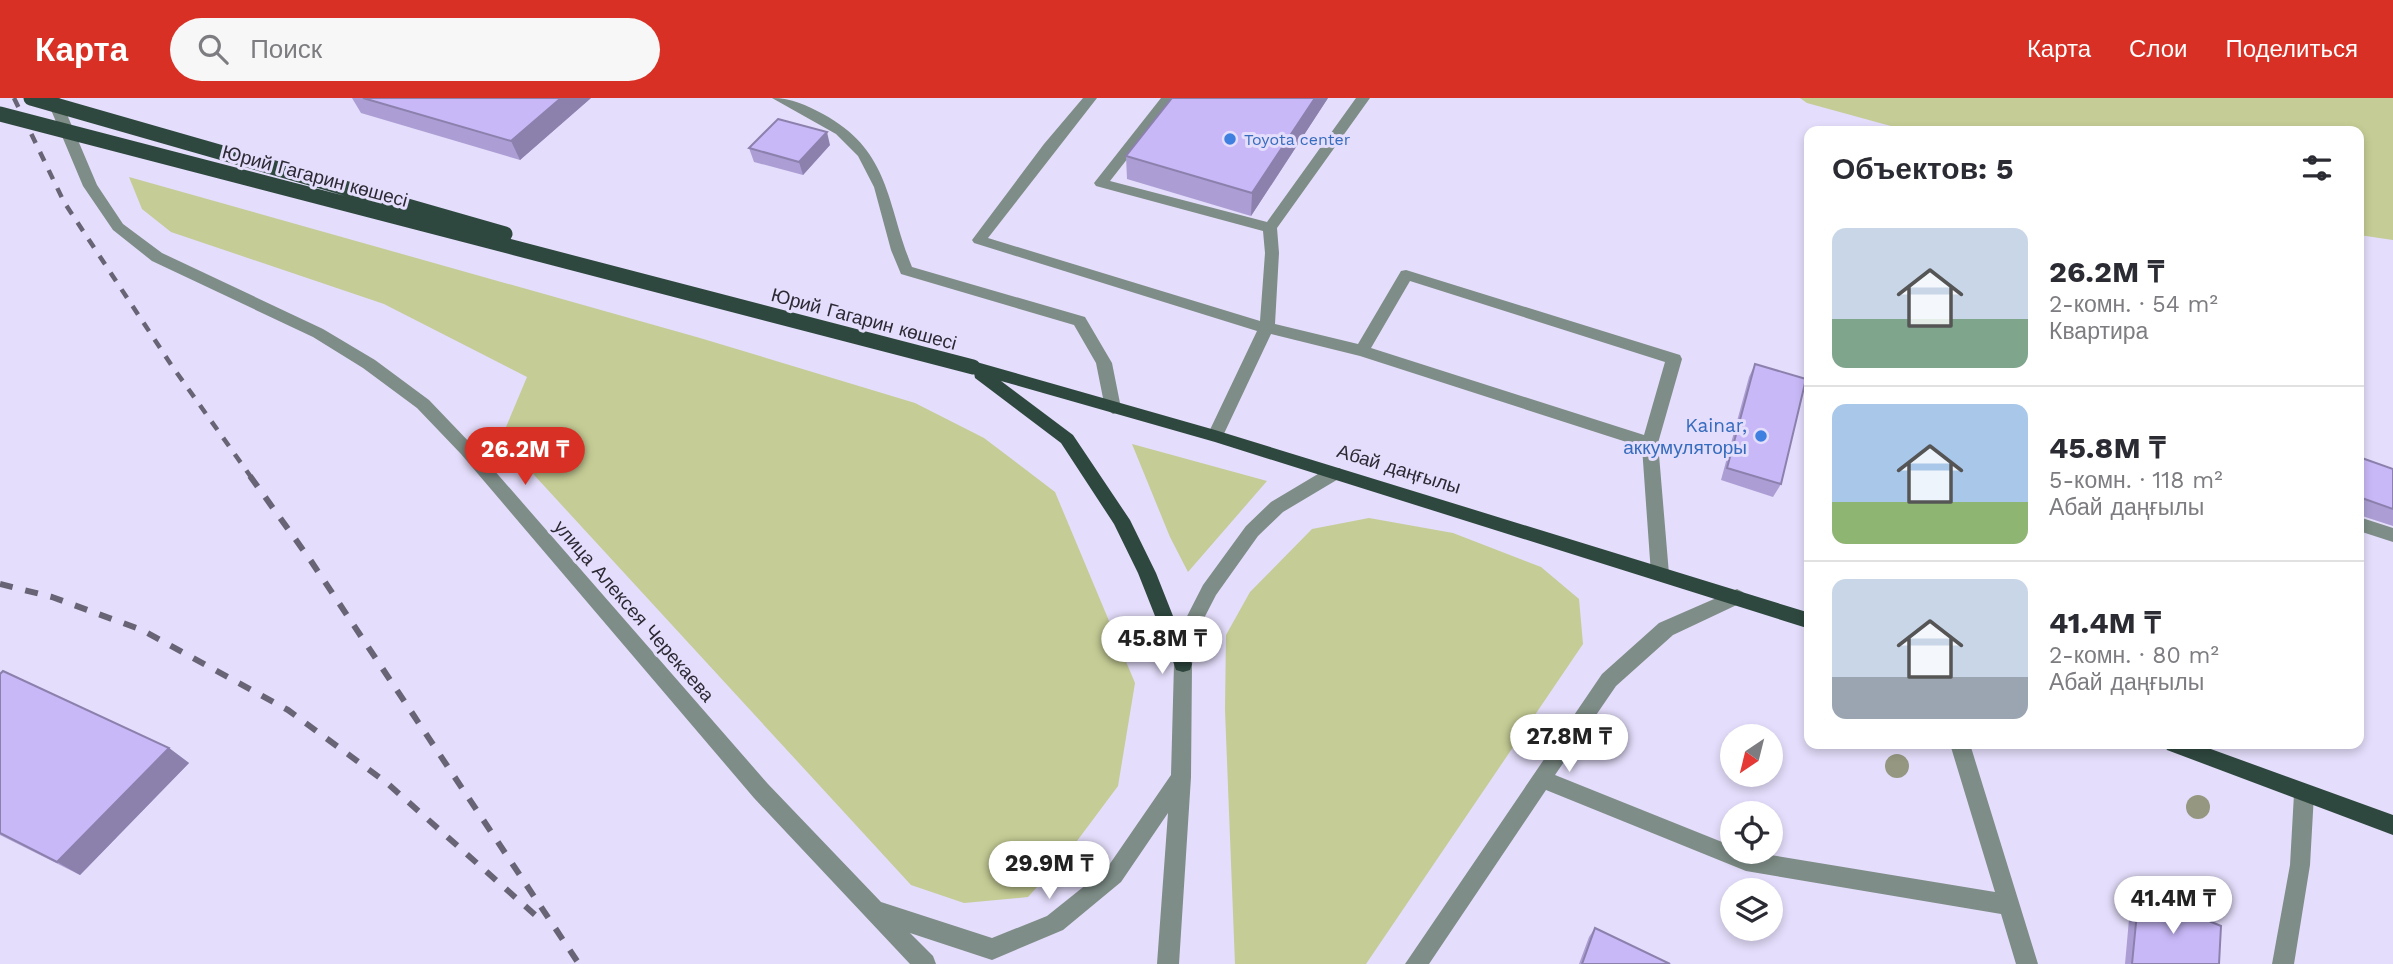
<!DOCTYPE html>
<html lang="ru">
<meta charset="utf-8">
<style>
:root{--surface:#fff;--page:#f7f7f7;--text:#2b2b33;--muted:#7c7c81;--line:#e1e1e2;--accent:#d93025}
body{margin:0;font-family:"Work Sans",sans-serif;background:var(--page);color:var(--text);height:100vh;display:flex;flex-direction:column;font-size:26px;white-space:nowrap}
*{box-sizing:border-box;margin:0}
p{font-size:23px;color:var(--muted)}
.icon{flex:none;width:38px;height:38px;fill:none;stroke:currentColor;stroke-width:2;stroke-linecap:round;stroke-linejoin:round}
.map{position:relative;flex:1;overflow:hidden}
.drawer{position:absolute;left:1804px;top:28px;width:560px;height:623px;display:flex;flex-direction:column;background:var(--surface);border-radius:14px;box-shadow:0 4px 10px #0003}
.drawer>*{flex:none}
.needle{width:46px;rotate:215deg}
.buttons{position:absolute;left:1720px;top:626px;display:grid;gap:14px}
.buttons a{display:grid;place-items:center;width:63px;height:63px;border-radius:50%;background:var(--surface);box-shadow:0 4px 10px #0003;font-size:35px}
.price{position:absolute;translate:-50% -60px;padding:0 16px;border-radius:24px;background:#fff;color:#222;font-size:23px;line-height:46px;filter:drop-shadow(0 2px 4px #0008)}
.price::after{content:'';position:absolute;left:50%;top:42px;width:21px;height:16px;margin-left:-10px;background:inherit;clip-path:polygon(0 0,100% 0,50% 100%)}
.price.selected{background:var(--accent);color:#fff}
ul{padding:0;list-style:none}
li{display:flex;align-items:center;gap:21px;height:175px;padding:0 28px}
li+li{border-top:2px solid var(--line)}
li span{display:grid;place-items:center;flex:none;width:196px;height:140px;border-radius:14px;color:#555}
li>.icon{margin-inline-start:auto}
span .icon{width:84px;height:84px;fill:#fffc;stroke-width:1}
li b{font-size:30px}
h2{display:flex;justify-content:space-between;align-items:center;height:84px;padding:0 28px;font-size:30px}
header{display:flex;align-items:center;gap:42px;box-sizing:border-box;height:98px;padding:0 35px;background:var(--accent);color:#fff}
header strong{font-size:33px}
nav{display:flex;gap:38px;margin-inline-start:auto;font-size:24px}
.search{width:490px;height:63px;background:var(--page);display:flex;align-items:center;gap:18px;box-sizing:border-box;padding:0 24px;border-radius:38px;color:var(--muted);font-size:26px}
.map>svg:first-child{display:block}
.green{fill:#c5cc95}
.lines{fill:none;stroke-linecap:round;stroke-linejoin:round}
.minor{fill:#7e8d87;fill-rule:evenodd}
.major{fill:#2f483f;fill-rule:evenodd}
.rail-far1{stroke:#686475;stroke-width:4.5;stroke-dasharray:10 10;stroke-linecap:butt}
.rail{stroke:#686475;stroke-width:6;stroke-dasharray:13 13;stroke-linecap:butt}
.major-bridge{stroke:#2f483f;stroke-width:15}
.tree{fill:#969781}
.wall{fill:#ac9ed4}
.shaded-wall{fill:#8c81ad}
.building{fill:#c8b8f7;stroke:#8c81ad;stroke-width:2}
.shop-dot{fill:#3f7fe0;stroke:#e4ddfb;stroke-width:2.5}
.labels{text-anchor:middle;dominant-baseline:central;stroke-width:6;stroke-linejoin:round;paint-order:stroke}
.far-shop-label{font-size:16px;fill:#366cbe;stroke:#e4ddfb;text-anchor:start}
.street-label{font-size:19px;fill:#2c2934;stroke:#e4ddfb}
.shop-label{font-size:19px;fill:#366cbe;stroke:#e4ddfb;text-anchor:end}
</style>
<header>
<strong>Карта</strong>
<div class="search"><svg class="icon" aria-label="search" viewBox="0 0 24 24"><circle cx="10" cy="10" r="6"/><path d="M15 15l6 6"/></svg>Поиск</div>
<nav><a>Карта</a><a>Слои</a><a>Поделиться</a></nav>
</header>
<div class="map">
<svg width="2393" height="866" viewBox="0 0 2393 866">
<rect width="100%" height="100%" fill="#e4ddfb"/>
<path class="green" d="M1800 0H2393V142L2359 137V33H1909L1807 5Z
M129 79 700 240 915 305 984 340 1055 394 1135 585 1118 688 1071 751 1028 799 964 805 911 787 501 341 527 279 384 206 171 134 142 111Z
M1132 346 1267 383 1188 474 1170 439Z
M1369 420 1453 435 1541 469 1579 501 1583 546 1366 866H1235L1225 612 1226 537 1250 494 1312 431Z"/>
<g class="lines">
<path class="minor" d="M46 0H60L97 87 123 126 162 155 323 231 375 262 429 302 473 348 768 686 881 804 992 840 1047 818 1107 770 1171 677 1174 566 1181 530 1203 487 1246 428 1271 404 1328 370H1340L1342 375 1340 380 1283 414 1258 438 1216 497 1199 530 1192 566 1191 679 1179 866H1157L1168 715 1121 784 1063 832 992 862 910 835 933 858 936 866H910L754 700 461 356 417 310 363 270 313 239 152 163 113 132 83 88Z
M772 0C792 0 806 7 823 16 891 53 886 105 912 169L1085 219 1112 265 1121 310 1119 314 1113 316 1105 310 1096 265 1074 227 901 176 891 152 874 89 858 58 836 36Z
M1083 0H1097L988 140 1260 223 1265 155 1263 133 1096 88 1094 85 1161 0H1175L1110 83 1267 124 1356 0H1370L1277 130 1279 155 1275 226 1358 246 1401 173 1406 172 1680 257 1682 261 1658 345 1669 476 1666 481 1660 483 1654 481 1651 476 1642 349 1360 258 1271 236 1221 342H1209L1207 338 1257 233 974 145 972 142 1044 46ZM1410 183 1665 264 1644 337 1371 250Z
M2359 419 2393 430V444L2359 433Z
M1737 491 1743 494 1746 499 1743 504 1673 537 1616 588 1555 677 1732 748V754H1753L1995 794 1950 646H1970L2038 866H2016L2001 816 1746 773 1546 692 1429 866H1405L1602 576 1659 525Z
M2304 687 2311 689 2314 696 2310 767 2294 866H2272L2290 767 2294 696 2297 689Z"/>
<path class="major" d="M973 263 1215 332 1810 515V531L1215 344 1001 283 1073 337 1130 422 1156 475 1192 566 1190 572 1183 574 1176 572 1174 566 1138 475 1114 426 1061 345 975 280 974 275 967 273 965 269 967 265Z
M2164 646H2197L2393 717V737L2167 652Z"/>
<path class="rail-far1" d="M14 0 64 104 172 268 251 379"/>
<path class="rail" d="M250 378 311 463 579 866
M0 486 52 499 142 532 288 612 387 685 543 824"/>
<path class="major-bridge" d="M31 0 505 136
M0 16 973 269"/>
</g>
<g class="tree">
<circle cx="1897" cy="668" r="12"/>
<circle cx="2198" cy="709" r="12"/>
</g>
<path class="wall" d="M352 0H591L520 62 361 15Z
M1328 0 1251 118 1127 81 1126 58Z
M830 47 803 77 754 64 749 50Z
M1755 266 1781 386 1773 399 1721 382 1749 279Z
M2359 359 2393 371V428L2359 417Z
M0 576 169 650 189 665 80 777 0 737Z
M2139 794 2219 866H2125L2131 799Z
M1595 830 1670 866H1579L1589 839Z"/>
<path class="shaded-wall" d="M561 0H591L520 62 511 43Z
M1315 0H1328L1251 118 1252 95Z
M827 34 830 47 803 77 799 64Z
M169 650 189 665 80 777 57 764Z"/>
<path class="building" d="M363 0H561L511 43Z
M1172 0H1315L1252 95 1126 58Z
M778 21 827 34 799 64 749 50Z
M1755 266 1806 281 1781 386 1727 370Z
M2359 359 2393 371V411L2359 399Z
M3 573 169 650 57 764 0 735V576Z
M2139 794 2221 828 2219 866H2132Z
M1595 830 1670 866H1582Z"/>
<g class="shop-dot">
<circle cx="1230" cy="41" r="7"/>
<circle cx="1761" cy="338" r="7"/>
</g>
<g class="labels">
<g class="far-shop-label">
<text x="1244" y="41">Toyota center</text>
</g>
<g class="street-label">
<text transform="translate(315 78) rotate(15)">Юрий Гагарин көшесі</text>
<text transform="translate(864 221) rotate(15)">Юрий Гагарин көшесі</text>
<text transform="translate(1399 371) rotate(17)">Абай даңғылы</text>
<text transform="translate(634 513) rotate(49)">улица Алексея Черекаева</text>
</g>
<g class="shop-label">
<text x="1747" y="327">Kainar,<tspan x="1747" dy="22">аккумуляторы</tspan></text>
</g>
</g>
</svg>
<div class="buttons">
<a><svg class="needle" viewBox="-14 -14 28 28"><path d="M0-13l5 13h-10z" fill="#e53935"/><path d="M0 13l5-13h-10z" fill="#7c7c81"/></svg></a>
<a><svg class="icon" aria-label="locate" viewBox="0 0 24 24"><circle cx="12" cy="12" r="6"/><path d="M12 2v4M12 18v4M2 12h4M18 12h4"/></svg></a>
<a><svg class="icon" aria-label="layers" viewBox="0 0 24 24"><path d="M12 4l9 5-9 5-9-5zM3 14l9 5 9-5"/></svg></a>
</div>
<b class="price selected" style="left:525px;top:389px">26.2M ₸</b>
<b class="price" style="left:1162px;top:578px">45.8M ₸</b>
<b class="price" style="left:1569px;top:676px">27.8M ₸</b>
<b class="price" style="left:1049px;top:803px">29.9M ₸</b>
<b class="price" style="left:2173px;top:838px">41.4M ₸</b>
<section class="drawer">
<h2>Объектов: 5<svg class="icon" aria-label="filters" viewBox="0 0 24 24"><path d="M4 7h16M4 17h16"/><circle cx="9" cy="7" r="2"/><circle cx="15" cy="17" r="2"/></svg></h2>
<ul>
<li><span style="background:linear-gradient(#c9d6e8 65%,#7fa58c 0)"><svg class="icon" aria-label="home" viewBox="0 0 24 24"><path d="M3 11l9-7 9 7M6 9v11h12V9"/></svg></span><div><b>26.2M ₸</b><p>2-комн. · 54 m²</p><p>Квартира</p></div></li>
<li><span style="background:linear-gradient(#a9c7e8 70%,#8fb573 0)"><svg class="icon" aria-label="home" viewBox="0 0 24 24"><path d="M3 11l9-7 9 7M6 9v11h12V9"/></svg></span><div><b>45.8M ₸</b><p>5-комн. · 118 m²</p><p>Абай даңғылы</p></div></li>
<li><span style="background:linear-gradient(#c9d6e8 70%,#9aa5b1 0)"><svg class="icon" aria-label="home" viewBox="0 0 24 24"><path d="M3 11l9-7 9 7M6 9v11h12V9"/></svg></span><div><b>41.4M ₸</b><p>2-комн. · 80 m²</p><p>Абай даңғылы</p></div></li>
</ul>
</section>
</div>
